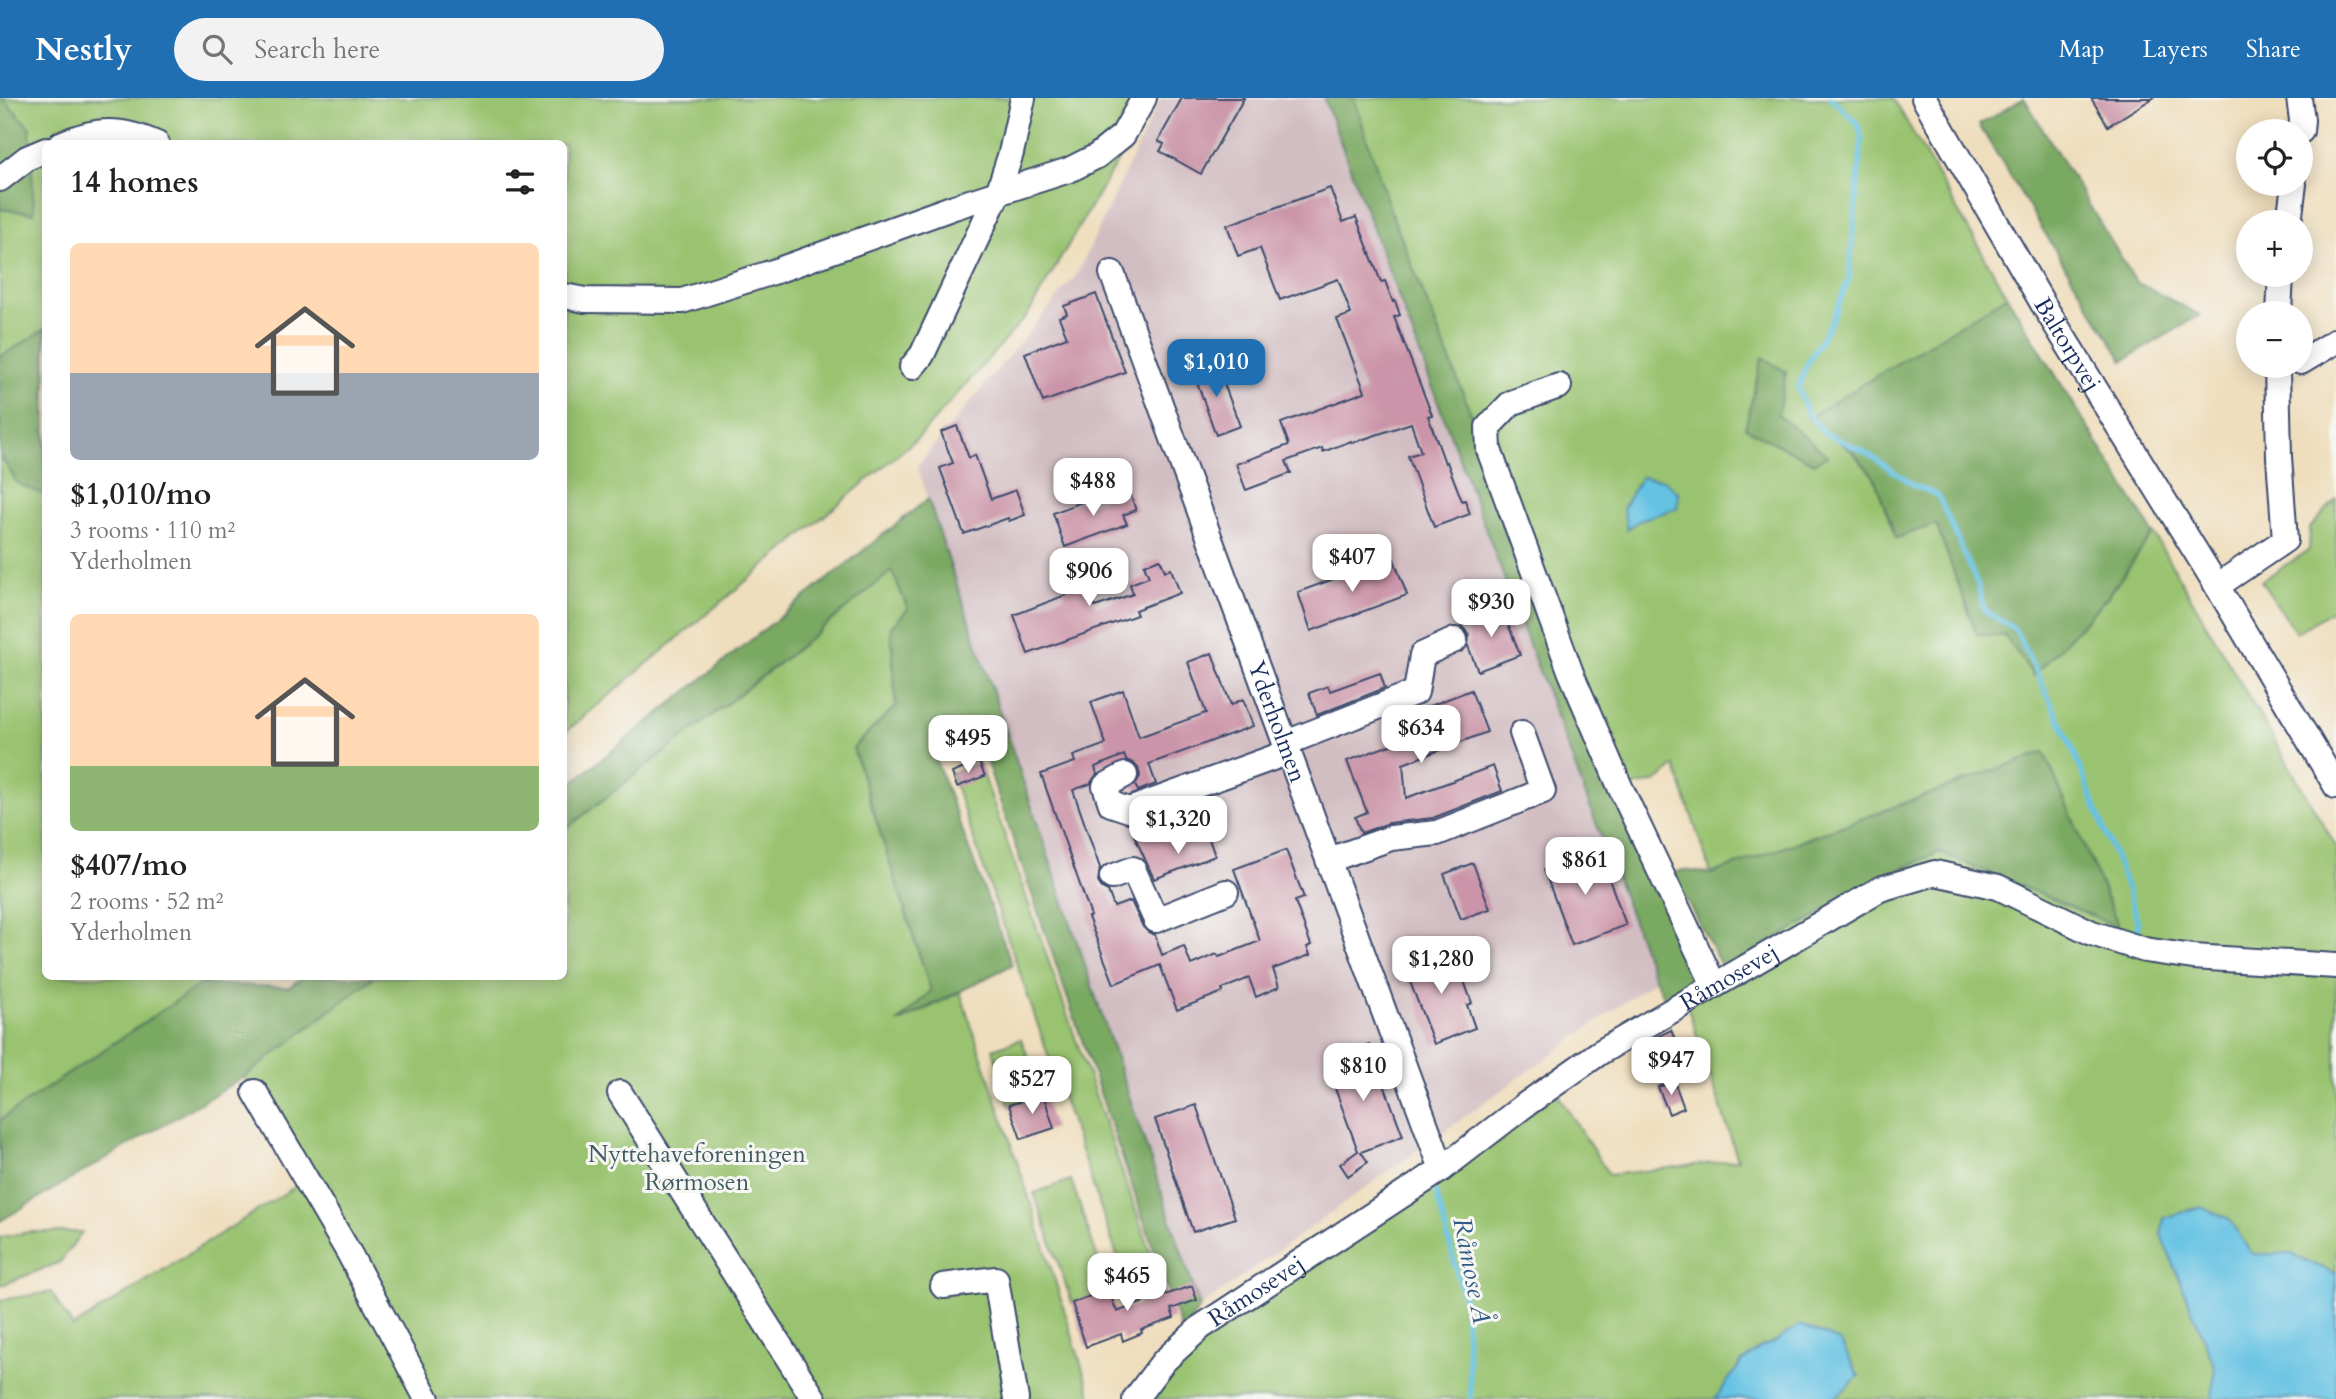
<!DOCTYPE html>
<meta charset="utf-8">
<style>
:root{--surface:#fff;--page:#f2f2f2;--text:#222;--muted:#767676;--accent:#1f6fb2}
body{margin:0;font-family:Cardo,serif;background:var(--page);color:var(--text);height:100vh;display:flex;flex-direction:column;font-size:26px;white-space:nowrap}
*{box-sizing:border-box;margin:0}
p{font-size:23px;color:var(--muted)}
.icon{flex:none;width:38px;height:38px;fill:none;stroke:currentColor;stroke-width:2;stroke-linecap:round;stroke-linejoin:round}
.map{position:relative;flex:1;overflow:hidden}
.panel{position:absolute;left:42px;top:42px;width:525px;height:840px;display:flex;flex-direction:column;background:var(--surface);border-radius:10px;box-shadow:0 4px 18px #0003}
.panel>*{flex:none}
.controls{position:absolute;left:2236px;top:21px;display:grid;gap:14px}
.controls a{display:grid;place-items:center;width:77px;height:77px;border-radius:50%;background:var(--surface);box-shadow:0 4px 18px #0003;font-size:35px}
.price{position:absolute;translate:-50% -60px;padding:0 16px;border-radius:14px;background:#fff;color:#222;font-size:23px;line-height:46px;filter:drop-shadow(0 2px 4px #0008)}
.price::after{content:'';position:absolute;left:50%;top:42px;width:21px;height:16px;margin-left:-10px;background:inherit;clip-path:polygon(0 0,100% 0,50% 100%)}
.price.active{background:var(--accent);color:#fff}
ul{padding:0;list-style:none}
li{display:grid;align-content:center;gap:14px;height:371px;padding:0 28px}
li span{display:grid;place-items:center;height:217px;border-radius:10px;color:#555}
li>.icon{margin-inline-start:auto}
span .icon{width:126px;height:126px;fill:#fffc;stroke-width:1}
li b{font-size:30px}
h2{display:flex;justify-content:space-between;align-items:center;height:84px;padding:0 28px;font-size:30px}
header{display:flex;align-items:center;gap:42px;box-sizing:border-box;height:98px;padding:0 35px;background:var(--accent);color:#fff}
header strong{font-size:33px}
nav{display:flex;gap:38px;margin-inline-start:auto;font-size:24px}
.search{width:490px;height:63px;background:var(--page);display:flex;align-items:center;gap:18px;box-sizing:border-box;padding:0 24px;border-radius:38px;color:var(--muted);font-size:26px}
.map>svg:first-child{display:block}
.industrial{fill:#d2bec2}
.green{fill:#99c370;stroke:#5a7967;stroke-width:2}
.forest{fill:#7aa962;stroke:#4a6c60;stroke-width:2}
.water{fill:#65c2e3;stroke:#4078a0;stroke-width:2}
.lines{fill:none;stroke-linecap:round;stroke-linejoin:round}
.stream{stroke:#65c2e3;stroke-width:5}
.building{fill:#cb94a8}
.minor-casing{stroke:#3b496c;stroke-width:28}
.minor{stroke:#fff;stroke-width:24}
.labels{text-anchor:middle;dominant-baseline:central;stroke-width:6;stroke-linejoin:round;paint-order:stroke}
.street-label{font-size:24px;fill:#1b2f5e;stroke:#f6f6f2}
.park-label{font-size:24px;fill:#415b63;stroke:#f6f6f2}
.water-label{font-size:26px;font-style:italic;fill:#315b86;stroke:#f6f6f2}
</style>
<header>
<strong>Nestly</strong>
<div class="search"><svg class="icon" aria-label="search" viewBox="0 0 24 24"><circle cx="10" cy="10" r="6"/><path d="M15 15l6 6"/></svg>Search here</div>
<nav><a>Map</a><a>Layers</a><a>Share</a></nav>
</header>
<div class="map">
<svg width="2336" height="1301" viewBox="0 0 2336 1301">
<rect width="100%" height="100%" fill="#f6f6f2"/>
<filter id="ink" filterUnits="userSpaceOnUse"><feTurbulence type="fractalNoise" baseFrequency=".0143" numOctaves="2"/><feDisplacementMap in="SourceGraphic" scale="14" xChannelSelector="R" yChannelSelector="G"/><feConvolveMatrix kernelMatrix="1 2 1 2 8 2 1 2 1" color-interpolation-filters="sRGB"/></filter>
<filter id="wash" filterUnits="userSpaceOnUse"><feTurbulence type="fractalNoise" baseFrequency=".00686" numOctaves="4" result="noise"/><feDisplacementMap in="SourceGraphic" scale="28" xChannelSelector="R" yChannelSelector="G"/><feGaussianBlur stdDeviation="1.57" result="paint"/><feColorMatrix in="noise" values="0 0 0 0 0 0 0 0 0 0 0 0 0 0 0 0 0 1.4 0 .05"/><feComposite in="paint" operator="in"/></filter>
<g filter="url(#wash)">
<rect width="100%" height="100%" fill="#efdebd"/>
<path class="industrial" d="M1161 0H1324L1655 882 1200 1209 917 368 1077 176Z"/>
<path class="green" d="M0 0H1154L1028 216 920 338 564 635V46H46V878L213 879 0 1022Z
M1354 0H1893L2007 198 1808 320 1854 355 1874 379 1896 440 1936 426 1977 536 2005 538 2034 577 2109 497 2153 435 2336 748V1301H1149L1168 1272 1207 1236 1557 995 1609 1077 1738 1062 1682 892 1700 878 1723 871 1886 778 1939 754 2118 828 2044 654 1711 776 1675 668 1657 683 1621 691 1612 690 1472 318 1390 112Z
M2336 401V510L2296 535 2261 483 2309 452 2310 430Z
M892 472 909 512 891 529 896 608 853 650 931 893 900 924 960 894 1027 1093 1092 1301H0V1202L51 1194 73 1229 301 1085 244 979 374 879 564 878V732L787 559Z
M979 664 1161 1185 1130 1195 951 675Z
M1021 941 1043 996 1009 1007 993 951Z
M1071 1082 1109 1193 1072 1205 1034 1095Z
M29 1134H82L60 1164 0 1188V1139Z"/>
<path class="forest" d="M0 0H3L30 30 34 115 0 111Z
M1324 0H1354L1390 112 1472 318 1640 765 1667 789 1700 878 1666 903 1655 882Z
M2024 0 2136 184 2200 217 2123 263 1979 27Z
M2007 198 2153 435 2109 497 2034 578 2005 538 1977 536 1936 426 1896 440 1874 379 1854 355 1808 320Z
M45 231V230V397L18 386 0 357V259Z
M1762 259 1786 274 1778 317 1828 358 1814 365 1745 330Z
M928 401 1200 1209 1182 1234 980 645 936 662 1012 867 897 925 931 893 853 650 896 608 891 529 908 511 892 473 787 559 564 732V691Z
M2044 654 2119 829 1939 754 1886 778 1723 871 1673 776 1682 772 1711 776Z
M304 878 374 879 244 979 0 1123V1022L201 886 289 889Z"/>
<path class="water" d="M1641 379 1664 382 1679 396 1677 410 1640 422 1627 431 1623 410Z
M2200 1109 2228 1120 2252 1156H2292L2336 1176V1301H2212L2215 1269 2161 1136 2164 1120Z
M1800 1227 1840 1243 1859 1278 1834 1301H1715L1741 1265 1761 1249 1774 1244Z"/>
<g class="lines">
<path class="stream" d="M1831 0 1857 25 1862 40 1849 181 1833 220 1807 266 1798 290 1807 315 1823 334 1865 354 1915 388 1938 397 1977 485 1985 513 2015 531 2068 639 2125 785 2138 824 2137 834
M1436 1094 1464 1201 1471 1301"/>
</g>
<g id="blocks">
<path class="building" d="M1182 0H1244L1201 76 1160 53 1164 46 1158 43Z
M2091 0H2153L2108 28Z
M1330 90 1343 124 1356 119 1381 184 1385 183 1393 204 1395 203 1400 217 1394 219 1432 317 1428 318 1445 365 1447 364 1462 403 1465 402 1470 416 1434 429 1408 358 1421 354 1411 325 1373 338 1352 345 1351 343 1323 354 1322 350 1286 363 1291 375 1246 392 1236 366 1289 347 1281 325 1365 294 1337 221 1351 216 1338 181 1280 202 1260 150 1238 158 1227 127Z
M1096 196 1125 274 1043 304 1025 255 1067 239 1059 219 1067 216 1064 208Z
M1216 265 1240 328 1216 337 1193 273Z
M957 328 969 360 975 357 991 401 1016 392 1025 417 1009 423 1008 420 964 436 940 370 953 365 941 334Z
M1130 395 1136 412 1123 417 1127 426 1065 449 1053 415 1089 401 1091 405 1117 396 1118 399Z
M1393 459 1407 497 1311 533 1298 494Z
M1160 461 1165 473 1171 471 1180 495 1135 512 1137 517 1028 556 1014 517 1066 497 1055 474 1070 467 1081 489 1083 491 1088 489 1095 509 1133 496 1130 486 1149 479 1144 467Z
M1499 503 1520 557 1478 573 1468 548 1469 536 1461 528 1488 518 1485 508Z
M1212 555 1231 607 1243 601 1253 628 1149 666 1156 686 1138 693 1135 687 1140 678 1138 670 1133 665 1126 662 1124 657 1095 669 1097 676 1090 686 1073 692 1100 770 1098 784 1102 790 1108 793 1114 809 1131 803 1143 829 1148 834 1155 837 1162 857 1184 848 1191 867 1217 856 1219 859 1260 843 1234 771 1286 752 1304 800 1295 803 1311 847 1307 849 1310 857 1273 871 1279 889 1256 899 1249 880 1222 891 1223 894 1177 912 1160 867 1114 886 1088 819 1091 818 1041 676 1075 664 1073 658 1106 646 1091 604 1123 592 1139 639 1206 615 1188 564Z
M1380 575 1385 590 1317 617 1309 595 1328 588 1330 593Z
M1471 592 1487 634 1403 666 1406 700 1493 668 1502 693 1433 720 1389 725 1361 735 1355 719 1367 714 1347 663 1393 646 1385 625Z
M979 664 985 678 957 689 952 675Z
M1199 713 1215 758 1154 781 1134 737Z
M1598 751 1626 827 1572 847 1544 772Z
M1473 765 1490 811 1461 821 1444 776Z
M1446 852 1454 874 1460 872 1472 905 1467 907 1475 930 1434 946 1404 868Z
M1671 932 1686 968 1669 974 1655 940Z
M1369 946 1403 1038 1361 1054 1368 1064 1348 1078 1340 1066 1358 1053 1325 963Z
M1674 983 1684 1010 1669 1016 1658 989Z
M1043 996 1054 1030 1021 1041 1009 1007Z
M1196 1007 1235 1120 1193 1134 1155 1021Z
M1161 1184 1165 1197 1192 1188 1197 1202 1171 1211 1174 1220 1141 1232 1142 1235 1123 1243 1121 1236 1086 1249 1072 1205 1108 1191 1117 1214 1144 1204 1140 1192Z"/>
</g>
</g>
<g filter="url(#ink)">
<use href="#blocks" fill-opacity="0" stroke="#3b496c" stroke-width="2"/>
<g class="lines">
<g class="minor-casing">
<g id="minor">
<path id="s1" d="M1924 0 2046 211 2217 488 2336 688"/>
<path d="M2299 0 2302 22 2301 33"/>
<path d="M61 46C97 30 121 30 157 46"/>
<path d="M0 81 27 60 46 52"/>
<path d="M2289 124 2294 86"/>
<path id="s2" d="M1112 175 1442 1071"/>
<path d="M564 198 585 202 682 203 773 174 954 109 1069 72 1097 58 1123 37 1144 0"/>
<path d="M2279 215 2281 177"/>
<path d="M2301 264 2336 243"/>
<path d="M912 269 922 257 998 95 1011 55 1023 0"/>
<path d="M1559 288 1511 305 1488 329 1489 352 1571 575 1621 691 1714 887"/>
<path d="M2217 488 2285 442 2279 359 2277 268"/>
<path d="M1286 645 1416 594 1422 557 1455 542"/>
<path d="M1125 677 1105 688 1111 706 1129 712 1289 654"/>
<path d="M1329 762 1391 740 1437 735 1543 693 1522 635"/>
<path d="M1112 779 1133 771 1156 822 1226 794"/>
<path d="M255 994 349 1155 427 1301"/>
<path d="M620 995 814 1301"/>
<path d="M943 1188 996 1181 1016 1301"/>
<path id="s3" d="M1135 1301 1163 1264 1201 1229 1442 1071 1525 1007 1599 955 1880 791 1935 775 1998 789 2092 835 2145 852 2193 859 2336 868"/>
</g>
</g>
<use href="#minor" class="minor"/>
</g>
</g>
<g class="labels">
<g class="street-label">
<text stroke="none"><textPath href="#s1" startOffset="285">Baltorpvej</textPath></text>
<text stroke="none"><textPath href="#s2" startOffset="478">Yderholmen</textPath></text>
<text stroke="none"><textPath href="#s3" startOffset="732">Råmosevej</textPath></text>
<text stroke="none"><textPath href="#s3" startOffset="164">Råmosevej</textPath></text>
</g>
<g class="park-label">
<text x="697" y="1056">Nyttehaveforeningen<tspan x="697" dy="28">Rørmosen</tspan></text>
</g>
<g class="water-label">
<text transform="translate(1472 1173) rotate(79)">Råmose Å</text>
</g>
</g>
</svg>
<div class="controls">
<a><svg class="icon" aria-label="locate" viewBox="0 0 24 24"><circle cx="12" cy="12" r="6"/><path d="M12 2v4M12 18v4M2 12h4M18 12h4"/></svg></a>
<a>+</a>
<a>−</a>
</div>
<b class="price active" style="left:1216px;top:301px">$1,010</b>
<b class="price" style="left:1093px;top:420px">$488</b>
<b class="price" style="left:1352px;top:496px">$407</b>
<b class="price" style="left:1089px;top:510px">$906</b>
<b class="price" style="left:1491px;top:541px">$930</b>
<b class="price" style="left:1421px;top:667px">$634</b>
<b class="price" style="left:968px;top:677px">$495</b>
<b class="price" style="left:1178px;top:758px">$1,320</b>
<b class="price" style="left:1585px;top:799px">$861</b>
<b class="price" style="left:1441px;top:898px">$1,280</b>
<b class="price" style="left:1671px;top:999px">$947</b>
<b class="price" style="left:1363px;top:1005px">$810</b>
<b class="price" style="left:1032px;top:1018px">$527</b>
<b class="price" style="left:1127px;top:1215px">$465</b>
<section class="panel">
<h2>14 homes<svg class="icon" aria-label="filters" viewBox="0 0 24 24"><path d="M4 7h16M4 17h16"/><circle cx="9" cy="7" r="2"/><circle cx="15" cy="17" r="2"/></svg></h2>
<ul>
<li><span style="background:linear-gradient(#ffd9b3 60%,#9aa5b1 0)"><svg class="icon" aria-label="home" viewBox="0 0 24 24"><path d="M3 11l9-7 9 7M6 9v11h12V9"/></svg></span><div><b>$1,010/mo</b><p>3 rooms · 110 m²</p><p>Yderholmen</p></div></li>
<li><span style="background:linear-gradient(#ffd9b3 70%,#8fb573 0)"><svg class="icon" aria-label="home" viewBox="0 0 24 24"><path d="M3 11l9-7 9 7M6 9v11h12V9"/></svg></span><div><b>$407/mo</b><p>2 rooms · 52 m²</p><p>Yderholmen</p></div></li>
</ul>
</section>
</div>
